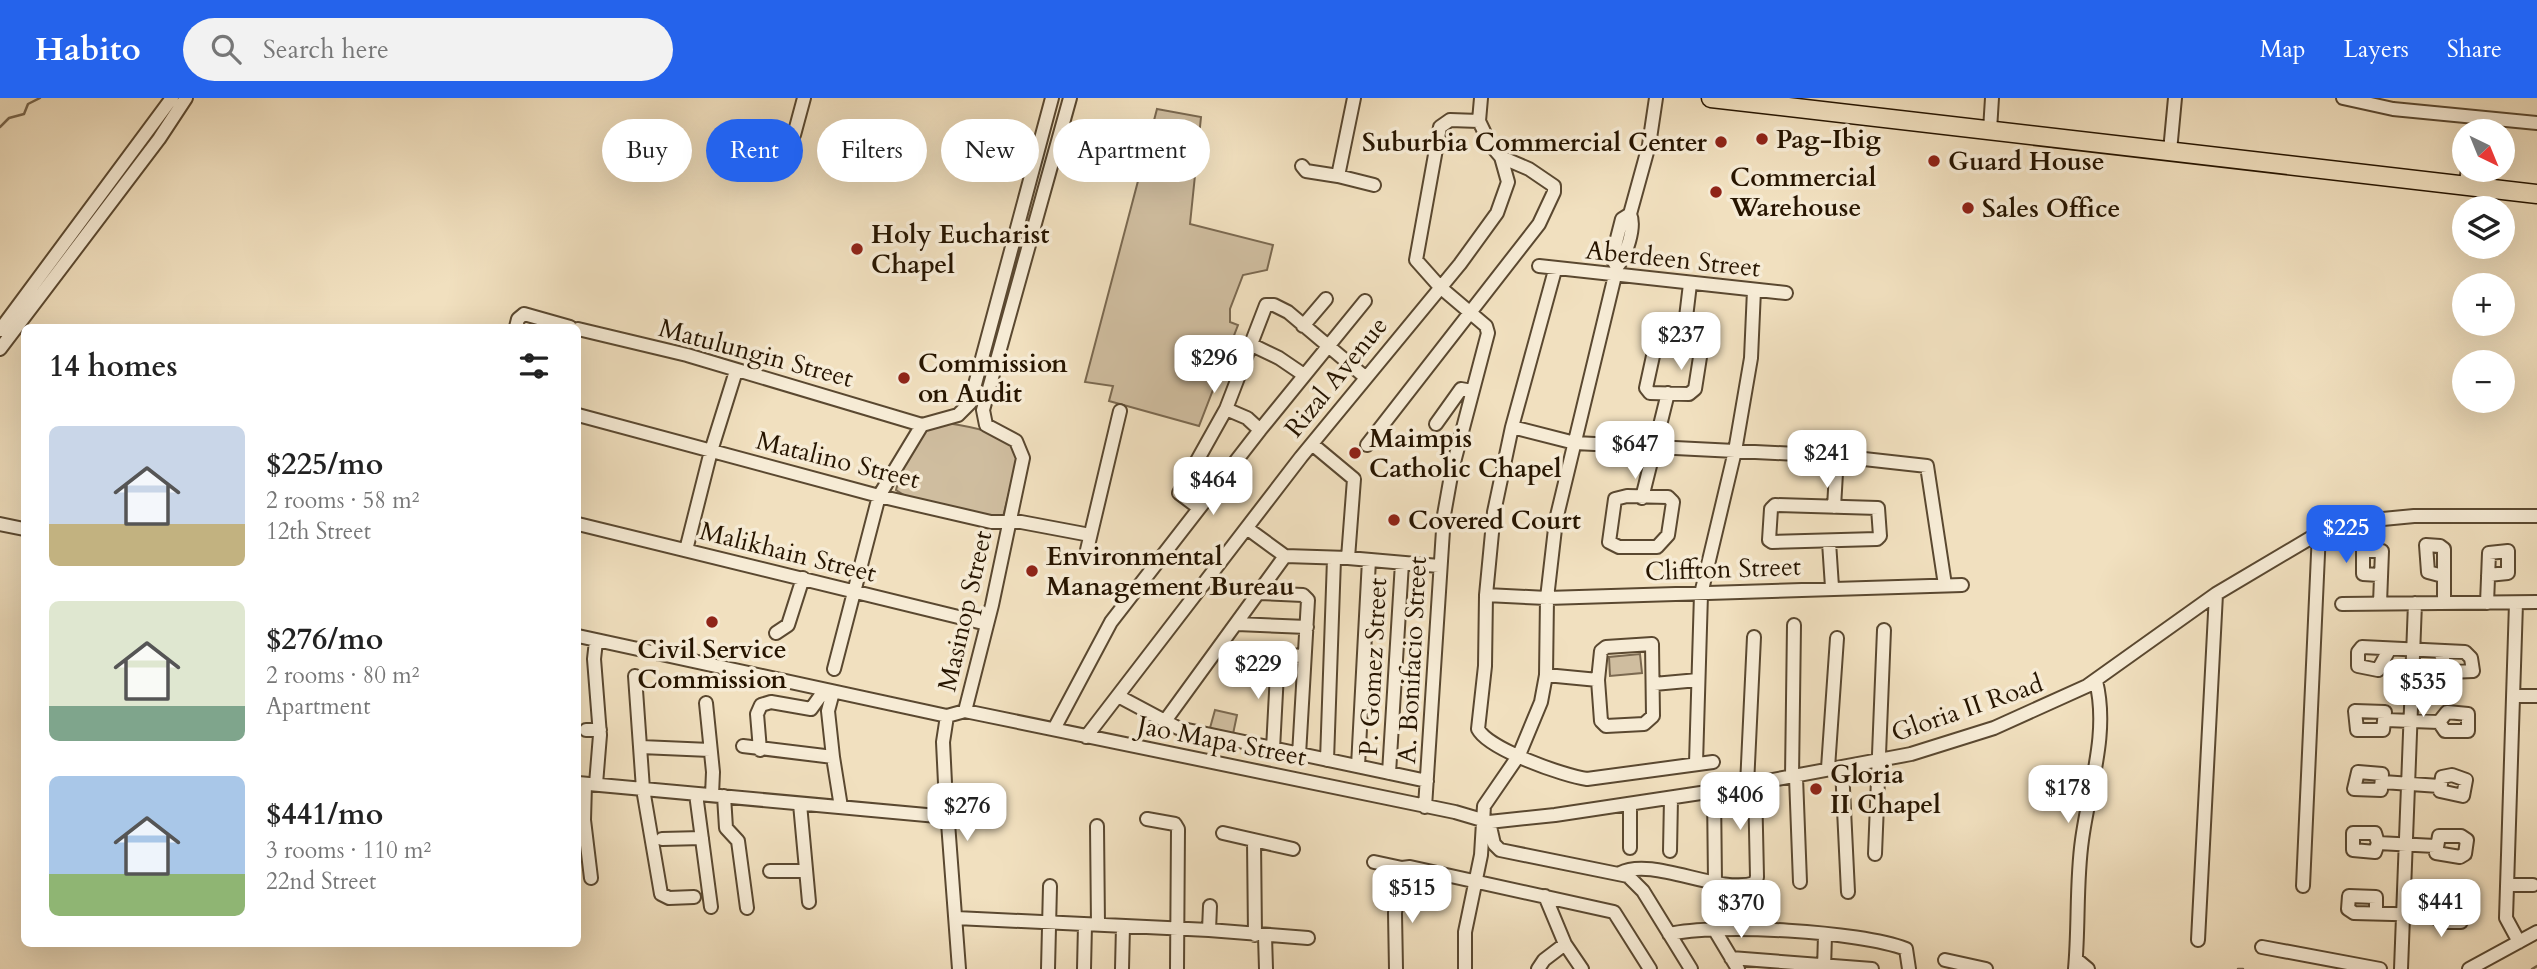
<!DOCTYPE html>
<meta charset="utf-8">
<style>
:root{--surface:#fff;--page:#f2f2f2;--text:#222;--muted:#767676;--accent:#2563eb}
body{margin:0;font-family:Cardo,serif;background:var(--page);color:var(--text);height:100vh;display:flex;flex-direction:column;font-size:26px;white-space:nowrap}
*{box-sizing:border-box;margin:0}
p{font-size:23px;color:var(--muted)}
.icon{flex:none;width:38px;height:38px;fill:none;stroke:currentColor;stroke-width:2;stroke-linecap:round;stroke-linejoin:round}
.map{position:relative;flex:1;overflow:hidden}
.details{position:absolute;left:21px;top:226px;width:560px;height:623px;display:flex;flex-direction:column;background:var(--surface);border-radius:10px;box-shadow:0 7px 28px #0002}
.details>*{flex:none}
.hud{position:absolute;left:602px;top:21px;width:665px;height:63px;display:flex;gap:14px}
.needle{width:46px;rotate:137deg}
.fabs{position:absolute;left:2452px;top:21px;display:grid;gap:14px}
.fabs a{display:grid;place-items:center;width:63px;height:63px;border-radius:50%;background:var(--surface);box-shadow:0 7px 28px #0002;font-size:35px}
.price{position:absolute;translate:-50% -60px;padding:0 16px;border-radius:14px;background:#fff;color:#222;font-size:23px;line-height:46px;filter:drop-shadow(0 2px 4px #0008)}
.price::after{content:'';position:absolute;left:50%;top:42px;width:21px;height:16px;margin-left:-10px;background:inherit;clip-path:polygon(0 0,100% 0,50% 100%)}
.price.current{background:var(--accent);color:#fff}
ul{padding:0;list-style:none}
li{display:flex;align-items:center;gap:21px;height:175px;padding:0 28px}
li span{display:grid;place-items:center;flex:none;width:196px;height:140px;border-radius:10px;color:#555}
li>.icon{margin-inline-start:auto}
span .icon{width:84px;height:84px;fill:#fffc;stroke-width:1}
li b{font-size:30px}
h2{display:flex;justify-content:space-between;align-items:center;height:84px;padding:0 28px;font-size:30px}
.pill{padding:0 24px;border-radius:32px;background:var(--surface);box-shadow:0 7px 28px #0002;font-size:24px;line-height:63px}
.pill.current{background:var(--accent);color:#fff}
header{display:flex;align-items:center;gap:42px;box-sizing:border-box;height:98px;padding:0 35px;background:var(--accent);color:#fff}
header strong{font-size:33px}
nav{display:flex;gap:38px;margin-inline-start:auto;font-size:24px}
.search{width:490px;height:63px;background:var(--page);display:flex;align-items:center;gap:18px;box-sizing:border-box;padding:0 24px;border-radius:38px;color:var(--muted);font-size:26px}
.map>svg:first-child{display:block}
.green{fill:#cfbd9f;stroke:#7b6950;stroke-width:2}
.lines{fill:none;stroke-linecap:round;stroke-linejoin:round}
.stream{stroke:#77654c;stroke-width:2.5}
.minor-casing{stroke:#5a4830;stroke-width:16}
.highway-casing{stroke:#271500;stroke-width:21}
.minor{stroke:#f6ebd5;stroke-width:12}
.highway{stroke:#f1e0bf;stroke-width:18}
.poi-dot{fill:#8f2418;stroke:#f6ebd5;stroke-width:2.5}
.labels{text-anchor:middle;dominant-baseline:central;stroke-width:7;stroke-linejoin:round;paint-order:stroke}
.poi-label{font-size:26px;font-weight:bold;fill:#271500;stroke:#f6ebd5;text-anchor:start}
.street-label{font-size:26px;fill:#271500;stroke:#f6ebd5}
</style>
<header>
<strong>Habito</strong>
<div class="search"><svg class="icon" aria-label="search" viewBox="0 0 24 24"><circle cx="10" cy="10" r="6"/><path d="M15 15l6 6"/></svg>Search here</div>
<nav><a>Map</a><a>Layers</a><a>Share</a></nav>
</header>
<div class="map">
<svg width="2537" height="871" viewBox="0 0 2537 871">
<rect width="100%" height="100%" fill="#f1e0bf"/>
<filter id="stains"><feTurbulence type="fractalNoise" baseFrequency=".00286" numOctaves="4"/><feColorMatrix values="0 0 0 0 .2 0 0 0 0 .09 0 0 0 0 .02 0 0 0 .5 -.17"/></filter>
<radialGradient id="worn" r=".72"><stop offset=".6" stop-color="#630" stop-opacity="0"/><stop offset="1" stop-color="#630" stop-opacity=".3"/></radialGradient>
<path class="green" d="M1157 11 1201 19 1190 126 1273 147 1267 172 1243 177 1230 211V224L1238 227 1199 328 1109 303 1113 288 1085 284Z
M946 325C972 329 1002 333 1019 355L1003 419 997 421 907 399 896 392 902 370 922 333Z
M1640 556 1642 575 1610 578 1609 559Z
M1215 612 1237 617 1233 636 1210 630Z"/>
<g class="lines">
<path class="stream" d="M0 29 9 20 24 16 28 6 40 0
M2238 871H2243
M2532 871 2537 868"/>
<g class="minor-casing">
<path id="minor" d="M2343 0 2393 11 2537 25
M1990 32 1992 0
M794 37 804 0
M2170 53 2175 0
M1302 68 1306 73 1338 78 1354 0
M1338 78 1374 87
M2465 88 2468 72
M2475 89 2477 72
M1539 168 1786 195
M1617 169 1612 160 1622 121 1630 116
M1555 172 1512 329 1494 414 1486 497 1485 568 1478 631C1488 651 1564 678 1587 681L1713 664
M1303 228 1326 201
M516 229 518 221 524 216 570 229
M578 231 687 257 922 327
M0 232 172 0
M1663 232 1703 240 1695 291 1689 296 1650 295 1646 290 1658 235Z
M1684 236 1690 186
M1252 247 1279 260 1304 277
M0 251 159 41 186 0
M1226 311 1247 320 1260 332
M578 317 879 398 991 424H1021L1090 437
M1436 326 1461 291 1472 293
M1512 329 1575 345 1837 358 1927 368 1945 487
M1312 346 1354 381 1348 460
M1367 347 1539 126 1554 94V88L1529 71 1501 59
M1225 376 1243 391
M1627 398 1668 399 1673 404 1668 437 1657 449H1619L1609 444 1615 401Z
M1642 400 1668 295
M1775 407 1878 410 1880 438 1877 441 1772 444 1769 442 1771 411Z
M1834 409 1837 358
M1199 410 1179 395 1226 311 1266 207H1274L1288 214 1365 279
M0 426 24 431
M578 426 987 526
M1248 431 1285 458 1348 460 1439 468
M1829 444 1832 489
M686 452 711 353 736 273
M1087 452 1120 313
M2379 477 2363 476V453H2382L2380 505
M2443 478 2428 474 2426 447 2440 448 2444 451V505
M1259 495 1303 497 1308 502 1299 657
M1486 497 1547 500 1962 487
M2487 505 2489 455 2508 453V475L2488 477
M2516 505 2506 820 2519 844
M2342 506 2537 504
M1237 526 1307 529
M776 535 788 527 803 480
M578 538 947 618
M1652 546 1653 618 1644 626 1606 628 1601 623 1598 582 1601 553 1606 549Z
M2389 552 2378 572 2358 568V554L2362 549 2465 554 2471 560 2473 573 2448 574 2440 554
M1216 553 1304 558
M834 571 879 398 922 327 958 317 970 305 1052 0
M1546 577 1598 582
M635 578 643 691 661 796 669 800 694 799
M1654 586 1698 582
M833 594 828 613 833 659
M1118 598 1178 630 1427 683
M2514 598H2537
M706 605 713 674 712 697
M965 613 992 507 1023 360 1016 343 986 327 983 312 1070 0
M2355 613 2385 614 2383 632H2357Z
M2447 614 2468 616V633H2445L2439 624Z
M947 618 965 613 1455 714 1489 724 1555 717 1714 693 1911 656 1994 630 2087 588 2216 496 2329 429 2341 425 2414 418H2537
M947 618 943 644 945 685 959 871
M2386 622 2439 624
M1165 623 1285 458
M1054 631 1111 524 1260 332 1365 203
M586 632H600
M1086 639 1301 359 1460 166 1497 115 1508 84 1501 59 1490 46 1479 23 1481 0
M743 648 833 659 841 709
M641 649 710 652
M1273 651 1278 556
M760 652 757 616 761 607 771 604 811 611 824 593
M1327 662 1334 461
M1696 665 1701 496 1735 353 1751 260 1754 192
M1358 668 1369 462
M1828 670 1837 540
M1842 670 1848 794
M2358 674 2382 676 2381 692 2354 691Z
M1389 675 1402 465
M2452 677 2466 682 2463 698 2440 693 2442 679Z
M1792 679 1794 527
M1796 679 1800 784
M2383 684 2439 688
M578 685 948 719
M585 686 584 722 591 780
M596 686 600 637 594 561 596 543
M1747 687 1754 539
M1714 693 1715 784
M696 696 711 809
M724 698 726 730 738 743 747 810
M800 706 809 804
M1630 706V750
M1425 709 1444 417 1452 372 1488 235 1486 228 1440 189 1416 162 1440 29 1450 22 1479 23
M1147 721 1175 726 1178 731 1177 871
M1489 724 1494 746 1500 752 1628 778 1643 793 1691 871
M1097 728 1098 827
M1223 735 1293 751
M2375 735 2378 745 2375 754 2353 752V735Z
M2439 738H2461L2467 742 2465 756 2460 759 2436 755Z
M662 741 702 740
M1254 743 1255 837
M2378 745 2435 748
M1670 753 1671 700
M1875 756 1884 532
M1374 764 1402 770
M770 773H804
M1620 775C1653 758 1718 797 1755 785L1757 779 1755 686
M2507 787H2533
M2303 788 2319 434
M1545 798 1565 846 1582 871
M2376 815V799L2349 798 2348 811 2354 815 2431 817 2443 824H2461L2462 805 2445 799 2438 801 2431 817
M956 820 1209 832 1308 840
M1714 831 1738 871
M1209 832 1210 808
M1669 836C1718 825 1859 833 1906 851L1909 871
M1265 838 1266 871
M2198 842 2216 496
M2262 849 2380 871
M1731 860 1872 871
M2076 861 2088 871
M1945 862 1986 871
M1048 871 1050 788
M1084 871 1085 827
M1122 871 1123 828
M1396 871 1395 815 1402 770 1410 769 1614 814 1650 871
M1465 871V834L1481 757 1484 708 1519 657 1541 604 1546 577 1547 500 1556 422 1617 169C1626 158 1636 129 1630 116L1649 47 1656 0
M1538 871 1544 862 1565 846
M1824 871 1825 837
M2075 871C2079 828 2076 784 2082 742 2089 689 2109 636 2096 583
M2401 871 2415 505
M2469 871 2537 834"/>
</g>
<g class="highway-casing">
<path id="highway" d="M1711 0 2537 96"/>
</g>
<use href="#minor" class="minor"/>
<use href="#highway" class="highway"/>
</g>
<g class="poi-dot">
<circle cx="1762" cy="41" r="7"/>
<circle cx="1721" cy="44" r="7"/>
<circle cx="1934" cy="63" r="7"/>
<circle cx="1716" cy="94" r="7"/>
<circle cx="1968" cy="110" r="7"/>
<circle cx="857" cy="151" r="7"/>
<circle cx="904" cy="280" r="7"/>
<circle cx="1355" cy="355" r="7"/>
<circle cx="1394" cy="422" r="7"/>
<circle cx="1032" cy="473" r="7"/>
<circle cx="712" cy="524" r="7"/>
<circle cx="1816" cy="691" r="7"/>
</g>
<g class="labels">
<g class="poi-label">
<text x="1776" y="41">Pag-Ibig</text>
<text x="1707" y="44" text-anchor="end">Suburbia Commercial Center</text>
<text x="1948" y="63">Guard House</text>
<text x="1730" y="79">Commercial<tspan x="1730" dy="30">Warehouse</tspan></text>
<text x="1982" y="110">Sales Office</text>
<text x="871" y="136">Holy Eucharist<tspan x="871" dy="30">Chapel</tspan></text>
<text x="918" y="265">Commission<tspan x="918" dy="30">on Audit</tspan></text>
<text x="1369" y="340">Maimpis<tspan x="1369" dy="30">Catholic Chapel</tspan></text>
<text x="1408" y="422">Covered Court</text>
<text x="1046" y="458">Environmental<tspan x="1046" dy="30">Management Bureau</tspan></text>
<text x="712" y="551" text-anchor="middle">Civil Service<tspan x="712" dy="30">Commission</tspan></text>
<text x="1830" y="676">Gloria<tspan x="1830" dy="30">II Chapel</tspan></text>
</g>
<g class="street-label">
<text transform="translate(1673 161) rotate(6)">Aberdeen Street</text>
<text transform="translate(756 255) rotate(15)">Matulungin Street</text>
<text transform="translate(1336 279) rotate(-51)">Rizal Avenue</text>
<text transform="translate(838 362) rotate(14)">Matalino Street</text>
<text transform="translate(788 454) rotate(14)">Malikhain Street</text>
<text transform="translate(1723 471) rotate(-2)">Cliffton Street</text>
<text transform="translate(965 513) rotate(-77)">Masinop Street</text>
<text transform="translate(1412 562) rotate(-87)">A. Bonifacio Street</text>
<text transform="translate(1373 569) rotate(-87)">P. Gomez Street</text>
<text transform="translate(1967 610) rotate(-19)">Gloria II Road</text>
<text transform="translate(1222 643) rotate(11)">Jao Mapa Street</text>
</g>
</g>
<rect width="100%" height="100%" filter="url(#stains)"/>
<rect width="100%" height="100%" fill="url(#worn)"/>
</svg>
<div class="fabs">
<a><svg class="needle" viewBox="-14 -14 28 28"><path d="M0-13l5 13h-10z" fill="#e53935"/><path d="M0 13l5-13h-10z" fill="#767676"/></svg></a>
<a><svg class="icon" aria-label="layers" viewBox="0 0 24 24"><path d="M12 4l9 5-9 5-9-5zM3 14l9 5 9-5"/></svg></a>
<a>+</a>
<a>−</a>
</div>
<b class="price" style="left:1681px;top:274px">$237</b>
<b class="price" style="left:1214px;top:297px">$296</b>
<b class="price" style="left:1635px;top:383px">$647</b>
<b class="price" style="left:1827px;top:392px">$241</b>
<b class="price" style="left:1213px;top:419px">$464</b>
<b class="price current" style="left:2346px;top:467px">$225</b>
<b class="price" style="left:1258px;top:603px">$229</b>
<b class="price" style="left:2423px;top:621px">$535</b>
<b class="price" style="left:2068px;top:727px">$178</b>
<b class="price" style="left:1740px;top:734px">$406</b>
<b class="price" style="left:967px;top:745px">$276</b>
<b class="price" style="left:1412px;top:827px">$515</b>
<b class="price" style="left:2441px;top:841px">$441</b>
<b class="price" style="left:1741px;top:842px">$370</b>
<div class="hud">
<a class="pill">Buy</a>
<a class="pill current">Rent</a>
<a class="pill">Filters</a>
<a class="pill">New</a>
<a class="pill">Apartment</a>
</div>
<section class="details">
<h2>14 homes<svg class="icon" aria-label="filters" viewBox="0 0 24 24"><path d="M4 7h16M4 17h16"/><circle cx="9" cy="7" r="2"/><circle cx="15" cy="17" r="2"/></svg></h2>
<ul>
<li><span style="background:linear-gradient(#c9d6e8 70%,#c2b280 0)"><svg class="icon" aria-label="home" viewBox="0 0 24 24"><path d="M3 11l9-7 9 7M6 9v11h12V9"/></svg></span><div><b>$225/mo</b><p>2 rooms · 58 m²</p><p>12th Street</p></div></li>
<li><span style="background:linear-gradient(#dfe7d0 75%,#7fa58c 0)"><svg class="icon" aria-label="home" viewBox="0 0 24 24"><path d="M3 11l9-7 9 7M6 9v11h12V9"/></svg></span><div><b>$276/mo</b><p>2 rooms · 80 m²</p><p>Apartment</p></div></li>
<li><span style="background:linear-gradient(#a9c7e8 70%,#8fb573 0)"><svg class="icon" aria-label="home" viewBox="0 0 24 24"><path d="M3 11l9-7 9 7M6 9v11h12V9"/></svg></span><div><b>$441/mo</b><p>3 rooms · 110 m²</p><p>22nd Street</p></div></li>
</ul>
</section>
</div>
